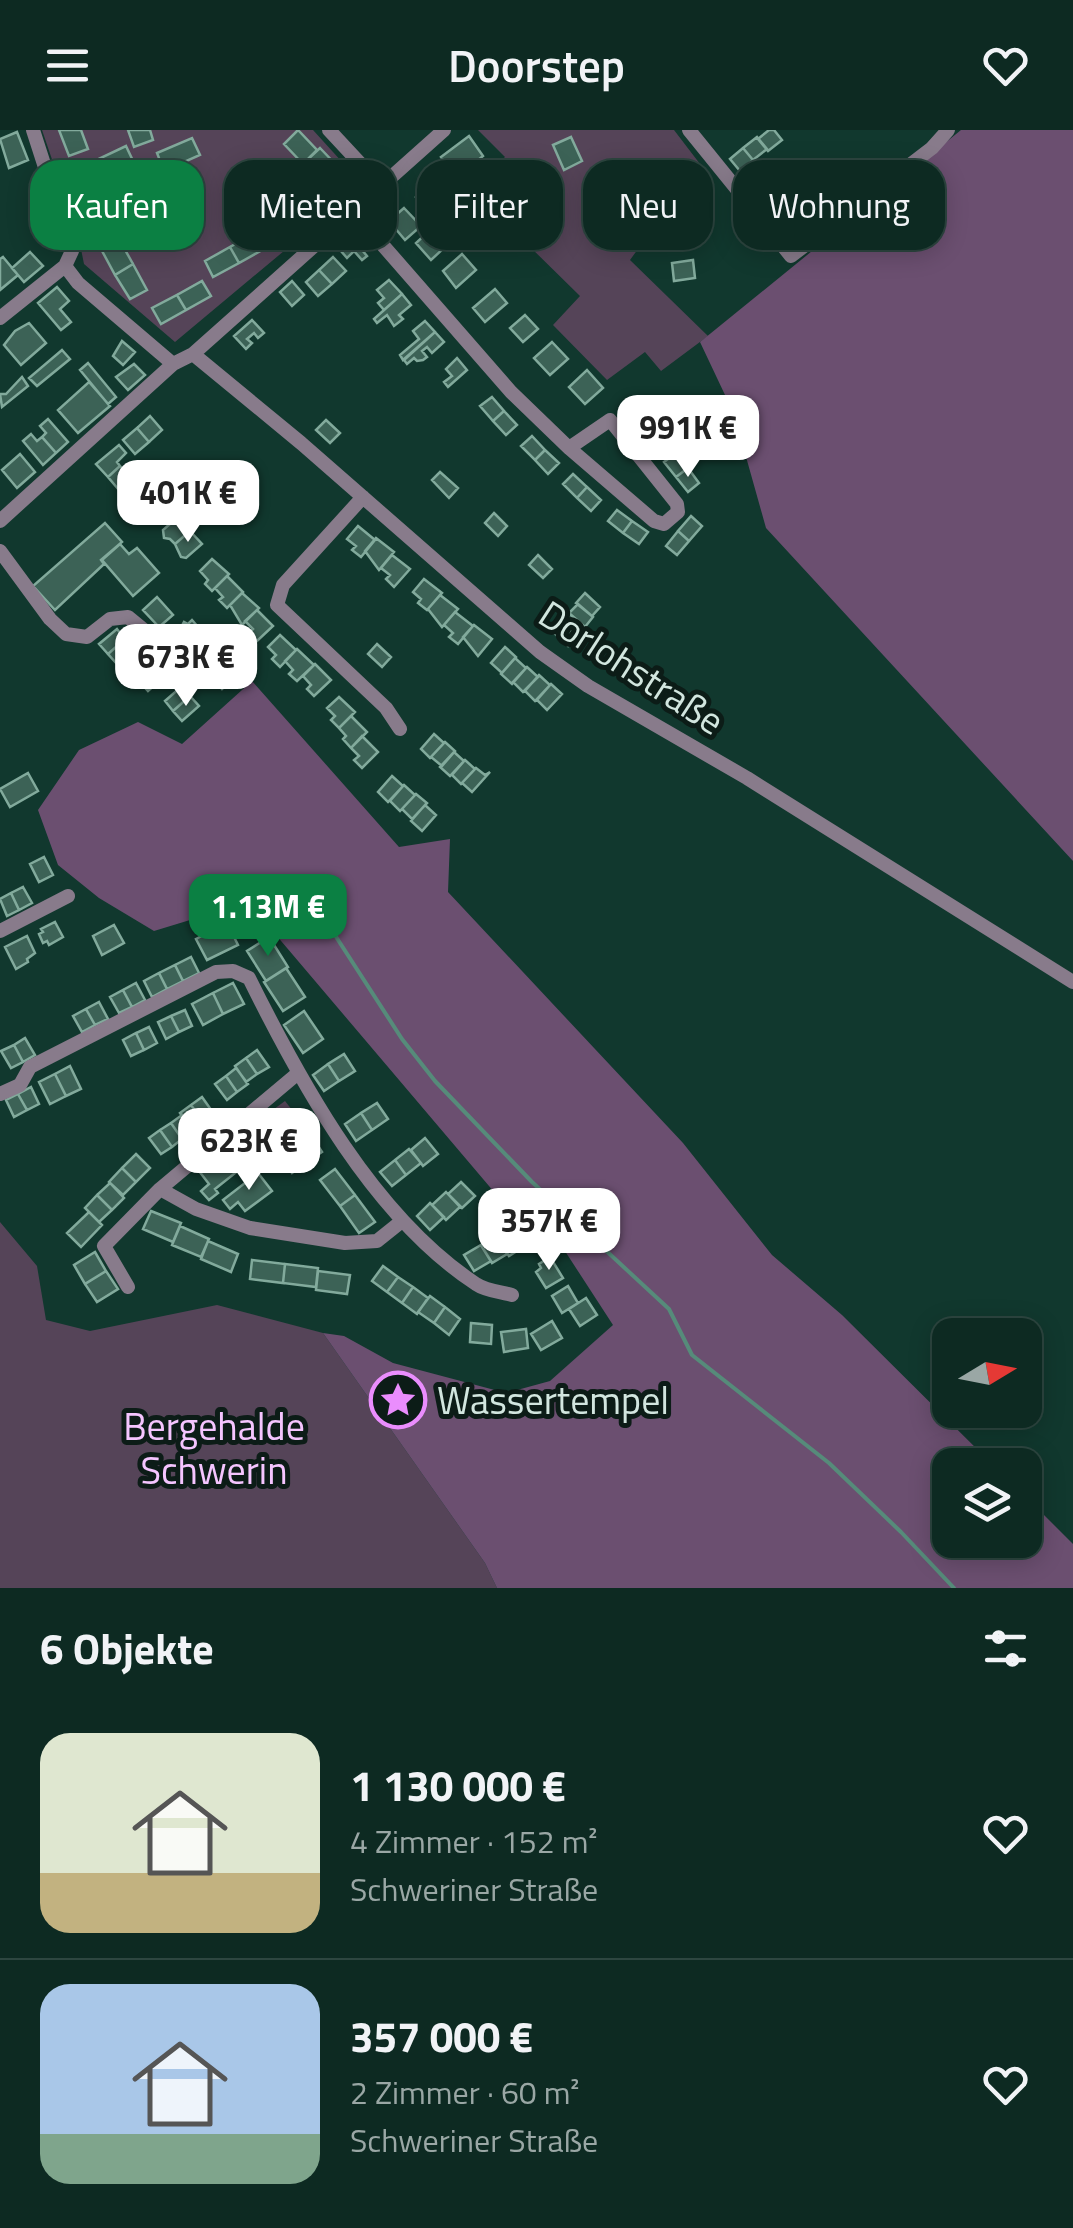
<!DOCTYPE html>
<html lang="de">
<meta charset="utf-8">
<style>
:root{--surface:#0d2a22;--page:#1b362f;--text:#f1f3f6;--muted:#9aa7a5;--line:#2d4640;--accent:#0b8043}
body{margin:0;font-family:"Titillium Web",sans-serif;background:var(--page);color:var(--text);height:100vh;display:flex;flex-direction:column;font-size:38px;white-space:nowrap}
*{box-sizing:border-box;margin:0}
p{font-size:32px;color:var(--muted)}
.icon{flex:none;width:55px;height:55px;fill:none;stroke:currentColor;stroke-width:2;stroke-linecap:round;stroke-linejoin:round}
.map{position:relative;height:1458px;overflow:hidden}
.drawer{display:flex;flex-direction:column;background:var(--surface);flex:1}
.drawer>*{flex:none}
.banner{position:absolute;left:30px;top:30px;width:1015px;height:90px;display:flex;gap:20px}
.needle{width:65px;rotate:80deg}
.buttons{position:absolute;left:932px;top:1188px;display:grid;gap:20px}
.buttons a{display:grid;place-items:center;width:110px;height:110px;border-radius:20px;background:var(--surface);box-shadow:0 5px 25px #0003,0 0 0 2px var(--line);font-size:50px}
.price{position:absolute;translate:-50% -85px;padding:0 22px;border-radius:20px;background:#fff;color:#222;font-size:32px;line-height:65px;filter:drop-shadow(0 2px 5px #0008)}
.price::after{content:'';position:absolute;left:50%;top:60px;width:30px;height:22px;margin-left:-15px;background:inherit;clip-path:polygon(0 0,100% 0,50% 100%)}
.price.on{background:var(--accent);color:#fff}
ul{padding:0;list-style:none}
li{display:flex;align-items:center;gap:30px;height:250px;padding:0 40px}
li+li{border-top:2px solid var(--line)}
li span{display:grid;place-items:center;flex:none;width:280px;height:200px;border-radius:30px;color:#555}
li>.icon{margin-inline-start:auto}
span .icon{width:120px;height:120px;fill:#fffc;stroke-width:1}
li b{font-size:42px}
h2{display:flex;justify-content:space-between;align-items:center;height:120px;padding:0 40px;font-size:42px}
.tag{padding:0 35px;border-radius:30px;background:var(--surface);box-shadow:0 5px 25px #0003,0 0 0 2px var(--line);font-size:35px;line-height:90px}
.tag.on{background:var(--accent);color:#fff}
header{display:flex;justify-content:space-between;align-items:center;height:130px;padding:0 40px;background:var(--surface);font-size:45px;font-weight:600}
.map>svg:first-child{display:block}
.green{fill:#554458}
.forest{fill:#6b4f70}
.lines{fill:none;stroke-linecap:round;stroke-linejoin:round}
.stream{stroke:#568b7a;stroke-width:4}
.building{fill:#3c6256;stroke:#82aa9c;stroke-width:2.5}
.minor{stroke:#887b8b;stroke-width:14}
.labels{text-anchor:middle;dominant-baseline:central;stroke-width:10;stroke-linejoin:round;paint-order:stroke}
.street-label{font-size:38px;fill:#d2e6df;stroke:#0c1c17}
.poi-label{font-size:38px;fill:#d2e6df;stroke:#0c1c17;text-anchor:start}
.park-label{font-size:38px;fill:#f5c5ff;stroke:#0c1c17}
</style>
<header><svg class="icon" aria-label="menu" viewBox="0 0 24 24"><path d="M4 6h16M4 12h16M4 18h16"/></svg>Doorstep<svg class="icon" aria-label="heart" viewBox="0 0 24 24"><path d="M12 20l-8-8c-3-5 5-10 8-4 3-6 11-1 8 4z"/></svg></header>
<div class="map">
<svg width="1073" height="1458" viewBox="0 0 1073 1458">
<rect width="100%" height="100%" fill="#11382e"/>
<path class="green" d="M42 0H313L363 55 175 212 84 134 79 109Z
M478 0H674L700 34 630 130 708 206 661 241 645 222 607 250 553 195 580 166 523 110 493 38 505 27Z
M285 971 308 1000C281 1016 261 1037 240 1004Z
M0 1092 37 1136 46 1190 90 1201 217 1175 323 1203 485 1433 497 1458H0Z"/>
<path class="forest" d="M961 0H1073V731L766 398 734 284 700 212Z
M252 551 399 717 450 709 448 762 683 1013 772 1125 842 1185 993 1335H950V1410H1025V1366L1073 1414V1458H497L485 1433 323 1203 344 1206 393 1233 506 1263 550 1251 613 1195 550 1098 517 1089 276 805 236 776 154 801 99 768 58 735 38 680 79 620 138 592 182 614Z"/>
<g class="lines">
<path class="stream" d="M311 768 402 909 435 951 532 1052 669 1179 692 1225 829 1333 901 1402 954 1458"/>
</g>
<path class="building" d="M59 0H81L88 19 69 26Z
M128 0H150L153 10 134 17Z
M298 0 317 20 303 34 284 14Z
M769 0H774L782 10 768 21 758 9Z
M17 2 28 30 9 38 0 9Z
M469 6 483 26 456 48 441 27Z
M571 7 582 31 564 40 553 15Z
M757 7 767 19 753 30 743 18Z
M192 8 200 25 164 41 157 23Z
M126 16 134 33 100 50 92 32Z
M320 18 340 39 325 54 305 32Z
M743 18 753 30 740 41 730 29Z
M829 42 839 54 826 65 816 52Z
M816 52 826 65 812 76 802 63Z
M431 54 446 71 431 84 416 67Z
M93 57 108 82 89 92 75 67Z
M309 57 317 73 292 86 284 71Z
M801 61 811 74 797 85 787 72Z
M284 71 292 86 267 100 258 84Z
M787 72 797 85 783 96 773 83Z
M404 78 421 96 405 110 389 91Z
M108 82 122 107 104 118 89 92Z
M430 100 445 117 431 130 416 113Z
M347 102 367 126 362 130 354 121 347 128 334 113Z
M255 103 264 119 239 133 230 117Z
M119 109 133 134 115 145 101 119Z
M230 117 239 133 213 147 205 131Z
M30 122 43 136 24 152 12 138Z
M462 124 476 140 456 158 443 141Z
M3 127 18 145 0 160V129Z
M333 127 346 141 332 154 319 140Z
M693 130 695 148 674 151 672 133Z
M133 134 147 160 130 169 115 145Z
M319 140 332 154 318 166 306 152Z
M389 150 402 164 384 180 378 173 384 168 377 160Z
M202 151 211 166 186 180 177 165Z
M292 151 304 165 292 176 280 162Z
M57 157 69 171 60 179 71 192 61 200 38 173Z
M495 159 507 173 485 192 473 178Z
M402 164 411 175 399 185 403 189 394 196 387 185 377 193 374 189Z
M177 165 186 180 161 194 152 178Z
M525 185 538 199 523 212 510 198Z
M252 190 264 203 258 208 254 203 247 209 252 213 246 219 234 206Z
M425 191 435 202 403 230 400 225 419 209 413 201Z
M29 193 46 213 21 235 4 215 15 201Z
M435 202 444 212 432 223 427 217 422 221 427 227 423 230 417 231 414 228 407 234 404 230Z
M122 211 135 222 123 235 113 226Z
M552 212 568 229 550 245 534 228Z
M62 220 70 229 37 256 29 248Z
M457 228 467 240 448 257 444 252 452 246 446 239Z
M88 233 116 267 108 274 80 240Z
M134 234 145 245 128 260 116 247Z
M587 240 603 258 585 274 569 257Z
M22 247 28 256 2 277 0 264H6Z
M89 252 110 276 78 303 58 280Z
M492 267 504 281 493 291 480 276Z
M651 269 663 284 651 293 639 278Z
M504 281 517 295 506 305 493 291Z
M663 284 675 299 663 308 651 293Z
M150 286 162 300 149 312 137 298Z
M692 286 698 294 678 309 672 301Z
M48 289 68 312 56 323 42 307 46 303 40 296Z
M326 290 340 303 330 313 316 300Z
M137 298 149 312 135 324 123 310Z
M31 304 37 311 42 307 56 323 43 335 23 311Z
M532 306 545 320 535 330 521 316Z
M119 315 126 323 117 332 120 336 108 347 96 334Z
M545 320 559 333 548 344 535 330Z
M676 323 688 338 676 347 664 332Z
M20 324 35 342 17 358 2 340Z
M120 336 132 349 119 360 108 347Z
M688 338 699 353 688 362 676 347Z
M440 342 458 358 449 368 432 350Z
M573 344 587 357 577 368 563 354Z
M587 357 601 370 591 381 577 368Z
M617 380 632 391 623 403 608 391Z
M494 383 507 396 498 406 485 393Z
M691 386 702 396 689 411 678 401Z
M178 387 190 401 175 414 170 409 164 408 163 400Z
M632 391 648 402 639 414 623 403Z
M105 393 122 412 101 430 104 434 55 480 33 456Z
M358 396 375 410 361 427 352 420 356 416 347 409Z
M190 401 202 414 186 428 181 427 175 414Z
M678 401 689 411 677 425 666 416Z
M376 408 394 422 379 440 365 421Z
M120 414 129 424 137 418 159 443 133 466 102 430Z
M392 425 410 439 394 457 386 449 390 445 381 438Z
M538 425 552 439 543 448 529 435Z
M212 429 229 444 212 461 205 454 208 450 200 441Z
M227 446 243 462 227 478 219 470 223 467 215 458Z
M424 449 442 463 427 480 418 473 421 469 413 462Z
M242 463 259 478 242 495 230 475Z
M585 463 600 477 592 486 576 473Z
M440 465 458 479 442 497 428 479Z
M157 467 173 485 159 497 143 480Z
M578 474 593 487 585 497 569 483Z
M257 480 273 496 257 511 249 503 253 499 245 491Z
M455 482 473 496 458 514 449 507 453 503 444 495Z
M569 483 583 496 575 505 560 492Z
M192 490 207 507 192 519 178 503 184 492 188 494Z
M561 493 576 506 568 516 553 502Z
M474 495 492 509 478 526 463 507Z
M117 499 125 509 108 524 99 514Z
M280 505 296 520 280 537 272 529 276 525 268 517Z
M125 509 134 519 117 534 108 524Z
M377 514 391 527 382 537 368 524Z
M505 517 516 527 502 543 491 533Z
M297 519 314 535 297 551 289 544 293 540 285 531Z
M148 526 156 536 139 551 130 541Z
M515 528 526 538 512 554 501 544Z
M222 529 237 546 222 559 207 542 212 538V531L217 533Z
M315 534 331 550 314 566 307 559 311 555 303 546Z
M156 536 165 546 148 561 139 551Z
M527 537 538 547 523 562 513 552Z
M539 545 550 555 535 571 525 561Z
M551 554 562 564 547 580 537 570Z
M182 556 190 566 173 581 165 571Z
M190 566 199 576 182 591 173 581Z
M339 567 355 582 339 598 331 590 335 586 327 578Z
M351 586 367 602 351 618 343 609 346 606 339 598Z
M434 604 444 613 430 628 421 619Z
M362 606 378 622 362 638 354 630 359 626 351 618Z
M445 612 455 621 442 636 431 627Z
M454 622 464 631 450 646 440 637Z
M465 630 475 639 461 654 452 645Z
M476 638 485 645 490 642 472 662 462 653Z
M28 643 38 661 10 677 0 659Z
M392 646 403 656 388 672 378 662Z
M404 655 415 665 400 681 390 671Z
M416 664 427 673 412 689 402 679Z
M425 675 436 685 422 701 411 691Z
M44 727 53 745 39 752 30 734Z
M23 757 32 773 19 780 11 763Z
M11 763 19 780 7 786 0 769Z
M55 792 63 807 49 815 47 811 43 813 39 804 43 802 41 799Z
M227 793 238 815 207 830 196 809Z
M114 795 124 813 102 825 93 806Z
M27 806 35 823 27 829 28 832 16 839 5 817Z
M269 807 288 837 266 851 247 821Z
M191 827 199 843 183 851 175 835Z
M175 835 183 851 167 859 159 843Z
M286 838 305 867 283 881 264 852Z
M159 843 167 859 152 867 144 851Z
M136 853 145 870 132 877 123 860Z
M233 853 244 874 223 884 213 863Z
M123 860 132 877 119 883 110 867Z
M213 863 223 884 203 895 192 874Z
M99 872 108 889 95 895 86 879Z
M86 879 95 895 82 902 73 886Z
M185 880 192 896 179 902 171 886Z
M304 881 323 909 303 923 284 895Z
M171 886 179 902 166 909 158 892Z
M149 897 157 913 144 920 136 903Z
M136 903 144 920 131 926 123 910Z
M25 908 35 925 23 932 14 915Z
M14 915 23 932 11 938 1 921Z
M257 920 269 937 257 944 246 928Z
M344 924 355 941 339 951 328 934Z
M246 928 257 944 246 952 235 936Z
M328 934 339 951 324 961 313 945Z
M70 936 81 959 66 966 55 944Z
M236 938 248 954 237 962 226 946Z
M55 944 66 966 50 974 39 952Z
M226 946 237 962 227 970 215 954Z
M31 957 39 974 27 980 18 964Z
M18 964 27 980 14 987 6 970Z
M202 967 214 984 203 992 191 975Z
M377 973 388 989 372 1000 361 983Z
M191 975 203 992 191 999 180 983Z
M361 983 372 1000 356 1011 345 994Z
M182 985 193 1002 182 1009 171 993Z
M171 993 182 1009 172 1017 160 1000Z
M160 1000 172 1017 161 1024 149 1008Z
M311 1005 322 1022 292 1043 281 1026Z
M425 1008 438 1024 423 1036 411 1020Z
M239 1012 249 1032 215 1059 218 1063 209 1070 201 1061 209 1054 199 1041Z
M409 1019 421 1033 406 1045 395 1030Z
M136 1024 150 1038 136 1052 122 1038Z
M395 1030 406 1045 392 1056 380 1042Z
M122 1038 136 1052 123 1065 109 1052Z
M335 1039 355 1065 340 1076 320 1050Z
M258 1043 272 1061 245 1081 238 1072 230 1079 223 1070Z
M461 1052 475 1066 462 1078 448 1064Z
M110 1053 124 1068 112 1080 97 1065Z
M446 1062 460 1077 446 1090 432 1075Z
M97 1065 112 1080 99 1092 85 1078Z
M355 1065 375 1092 359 1103 340 1076Z
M430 1073 444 1087 430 1100 417 1086Z
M151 1081 181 1093 173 1112 143 1099Z
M89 1082 102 1095 81 1117 67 1103Z
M180 1096 209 1109 201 1127 172 1115Z
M514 1100 525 1116 509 1126 498 1110Z
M497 1108 507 1124 492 1133 482 1117Z
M208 1111 238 1124 231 1142 201 1129Z
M481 1115 491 1131 474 1141 464 1125Z
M95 1122 106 1141 85 1154 74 1135Z
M550 1127 563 1148 546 1158 536 1142 541 1138 539 1134Z
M252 1130 285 1134 283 1153 250 1149Z
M285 1134 318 1138 316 1157 283 1153Z
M383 1136 398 1147 387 1162 372 1151Z
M106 1141 118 1159 97 1172 85 1154Z
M318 1141 350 1145 347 1164 316 1160Z
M398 1147 413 1157 402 1173 387 1162Z
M568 1156 578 1173 562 1183 552 1166Z
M413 1157 428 1168 417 1184 402 1173Z
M430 1166 445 1177 434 1193 418 1182Z
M586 1168 597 1185 580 1196 569 1179Z
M445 1177 460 1189 449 1205 434 1193Z
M552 1191 562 1208 541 1220 531 1204Z
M471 1193 492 1195 491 1214 470 1212Z
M526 1199 528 1218 504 1222 501 1202Z"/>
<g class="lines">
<path class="minor" d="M33 0 72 121 65 136 78 153 173 234
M329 0 382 57
M689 0 791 126 932 18 948 0
M353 81 511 262 569 318 654 391 664 394 678 382 677 374 610 290 569 318
M0 188 65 136
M193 224 301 313 540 522 588 556 747 648 1073 852
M363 367 283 455 277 475 386 578 400 599
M0 391 173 234 193 224 444 0
M0 421 50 489 66 504 87 507 110 489 128 487 184 533
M0 801 68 766
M297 944 160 1059 196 1079 250 1098 345 1113 377 1111 402 1091
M0 964 20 955 30 937 216 842 233 841 249 848C302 955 374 1087 476 1154 486 1161 501 1162 512 1165
M128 1157 104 1116 160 1059"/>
</g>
<defs>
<g id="sight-ring" transform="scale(2.875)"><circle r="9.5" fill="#0c1c17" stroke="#ea8dfd" stroke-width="1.5"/><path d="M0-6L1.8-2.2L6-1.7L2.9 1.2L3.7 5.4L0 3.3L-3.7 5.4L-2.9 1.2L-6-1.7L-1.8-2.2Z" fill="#ea8dfd"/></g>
</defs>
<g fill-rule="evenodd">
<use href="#sight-ring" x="398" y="1270"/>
</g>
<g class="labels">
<g class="street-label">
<text transform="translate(632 537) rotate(33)">Dorlohstraße</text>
</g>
<g class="poi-label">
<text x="437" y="1270">Wassertempel</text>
</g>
<g class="park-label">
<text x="214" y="1296">Bergehalde<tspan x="214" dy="44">Schwerin</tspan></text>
</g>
</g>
</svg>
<div class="buttons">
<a><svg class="needle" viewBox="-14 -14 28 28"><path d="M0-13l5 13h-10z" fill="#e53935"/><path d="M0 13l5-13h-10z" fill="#9aa7a5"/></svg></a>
<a><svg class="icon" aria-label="layers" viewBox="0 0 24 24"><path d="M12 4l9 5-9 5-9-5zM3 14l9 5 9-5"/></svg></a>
</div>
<b class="price" style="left:688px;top:350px">991K €</b>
<b class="price" style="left:188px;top:415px">401K €</b>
<b class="price" style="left:186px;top:579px">673K €</b>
<b class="price on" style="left:268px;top:829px">1.13M €</b>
<b class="price" style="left:249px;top:1063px">623K €</b>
<b class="price" style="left:549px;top:1143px">357K €</b>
<div class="banner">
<a class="tag on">Kaufen</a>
<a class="tag">Mieten</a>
<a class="tag">Filter</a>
<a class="tag">Neu</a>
<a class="tag">Wohnung</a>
</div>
</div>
<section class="drawer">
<h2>6 Objekte<svg class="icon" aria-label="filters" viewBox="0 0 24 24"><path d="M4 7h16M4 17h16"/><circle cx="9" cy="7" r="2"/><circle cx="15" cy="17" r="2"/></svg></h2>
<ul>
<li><span style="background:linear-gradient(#dfe7d0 70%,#c2b280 0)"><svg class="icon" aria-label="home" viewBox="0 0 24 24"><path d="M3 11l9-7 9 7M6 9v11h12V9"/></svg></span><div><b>1 130 000 €</b><p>4 Zimmer · 152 m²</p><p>Schweriner Straße</p></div><svg class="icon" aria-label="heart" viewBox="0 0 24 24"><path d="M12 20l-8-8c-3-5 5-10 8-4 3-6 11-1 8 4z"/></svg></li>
<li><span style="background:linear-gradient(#a9c7e8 75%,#7fa58c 0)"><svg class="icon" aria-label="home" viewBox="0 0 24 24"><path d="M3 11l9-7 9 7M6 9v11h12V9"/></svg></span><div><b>357 000 €</b><p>2 Zimmer · 60 m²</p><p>Schweriner Straße</p></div><svg class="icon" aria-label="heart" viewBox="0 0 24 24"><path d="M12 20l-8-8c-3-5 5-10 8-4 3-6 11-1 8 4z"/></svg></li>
</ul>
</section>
